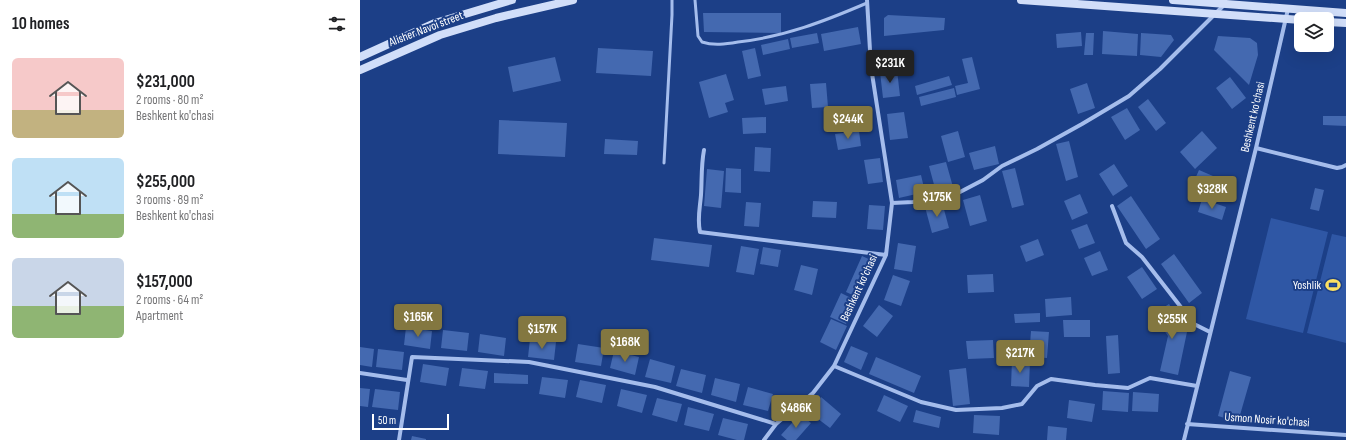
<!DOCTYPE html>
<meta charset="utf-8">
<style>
:root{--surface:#fff;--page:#f6f6f6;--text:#202124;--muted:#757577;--accent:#837740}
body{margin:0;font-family:"Sofia Sans Condensed",sans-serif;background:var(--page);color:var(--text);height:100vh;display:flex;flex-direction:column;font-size:15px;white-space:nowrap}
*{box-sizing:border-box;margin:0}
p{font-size:13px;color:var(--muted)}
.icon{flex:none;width:22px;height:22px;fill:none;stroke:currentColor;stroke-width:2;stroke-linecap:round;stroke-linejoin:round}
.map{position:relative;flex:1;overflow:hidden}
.details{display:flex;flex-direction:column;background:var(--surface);width:360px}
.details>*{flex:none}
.controls{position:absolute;left:934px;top:12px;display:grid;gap:8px}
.controls a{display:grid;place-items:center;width:40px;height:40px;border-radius:6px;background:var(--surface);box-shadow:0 4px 16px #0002;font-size:20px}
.scale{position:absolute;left:12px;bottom:10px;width:77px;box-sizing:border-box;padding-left:4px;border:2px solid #fff;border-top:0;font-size:11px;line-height:14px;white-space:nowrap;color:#fff;-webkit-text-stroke:3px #1c3f87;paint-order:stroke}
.price{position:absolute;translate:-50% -34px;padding:0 9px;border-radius:4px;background:var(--accent);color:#fff;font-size:13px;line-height:26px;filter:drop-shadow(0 1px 2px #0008)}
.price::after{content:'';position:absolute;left:50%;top:24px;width:12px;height:9px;margin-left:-6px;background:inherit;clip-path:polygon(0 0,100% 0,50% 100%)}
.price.selected{background:#222;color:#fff}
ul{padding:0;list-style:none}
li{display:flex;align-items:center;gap:12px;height:100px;padding:0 12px}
li span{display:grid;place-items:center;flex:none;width:112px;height:80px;border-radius:6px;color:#555}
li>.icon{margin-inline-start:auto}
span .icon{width:48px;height:48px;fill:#fffc;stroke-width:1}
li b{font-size:17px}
h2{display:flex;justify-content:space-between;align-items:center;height:48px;padding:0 12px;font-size:17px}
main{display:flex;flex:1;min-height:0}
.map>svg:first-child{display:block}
.green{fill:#2f57a5}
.building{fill:#4469b0}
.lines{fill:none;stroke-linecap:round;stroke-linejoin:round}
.lane{stroke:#a5bdec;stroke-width:3}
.street{stroke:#a5bdec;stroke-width:4}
.secondary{stroke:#d1def9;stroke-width:8}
.labels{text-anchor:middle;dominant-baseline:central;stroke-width:4;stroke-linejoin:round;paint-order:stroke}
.street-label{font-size:12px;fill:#fff;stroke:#1c3f87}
.poi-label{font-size:12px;fill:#fff;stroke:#1c3f87;text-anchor:end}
</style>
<main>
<section class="details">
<h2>10 homes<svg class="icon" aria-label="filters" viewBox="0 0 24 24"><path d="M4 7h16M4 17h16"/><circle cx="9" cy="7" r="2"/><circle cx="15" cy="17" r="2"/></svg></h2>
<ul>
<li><span style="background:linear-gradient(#f6c9c9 65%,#c2b280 0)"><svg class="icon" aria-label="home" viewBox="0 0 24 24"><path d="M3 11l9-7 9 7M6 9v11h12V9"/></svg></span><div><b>$231,000</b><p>2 rooms · 80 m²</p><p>Beshkent ko'chasi</p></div></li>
<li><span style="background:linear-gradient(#bfe0f5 70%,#8fb573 0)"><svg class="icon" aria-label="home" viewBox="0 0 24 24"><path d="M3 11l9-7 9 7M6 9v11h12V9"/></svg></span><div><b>$255,000</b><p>3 rooms · 89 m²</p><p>Beshkent ko'chasi</p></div></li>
<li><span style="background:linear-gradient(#c9d6e8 60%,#8fb573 0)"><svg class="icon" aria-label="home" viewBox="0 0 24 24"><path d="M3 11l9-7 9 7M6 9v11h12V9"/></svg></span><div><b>$157,000</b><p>2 rooms · 64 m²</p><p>Apartment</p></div></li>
</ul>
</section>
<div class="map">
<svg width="986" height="440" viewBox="0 0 986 440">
<rect width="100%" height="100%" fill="#1c3f87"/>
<path class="green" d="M911 218 968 232 943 333 886 319Z
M972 234 986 237V343L947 333Z"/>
<path class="building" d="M343 13H421V33L344 32Z
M528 15 585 18 584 30 524 36V18Z
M498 27 501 44 464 51 461 34Z
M743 31 778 34 777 56 742 54Z
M721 32 722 46 697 48 696 34Z
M457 33 459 43 432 48 430 38Z
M726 33H734L733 55H724Z
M781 33 811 35 814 40 801 57 780 55Z
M858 36 890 38 897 43 898 55 889 85 854 50Z
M428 39 430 49 403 55 401 45Z
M238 48 293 51 291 76 236 73Z
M395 48 401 76 388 79 382 51Z
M195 57 201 81 153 92 148 67Z
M612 57 620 89 597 95 595 86 608 83 602 59Z
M537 70 540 96 523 98 520 72Z
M366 74 374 100 365 103 368 112 349 118 339 82Z
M589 76 592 85 557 95 555 86Z
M870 77 886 98 872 109 856 88Z
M466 83 468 107 452 108 450 84Z
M727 83 735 108 718 114 710 89Z
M426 86 428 101 405 105 402 89Z
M594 88 596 97 561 106 559 97Z
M788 99 806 123 796 131 778 107Z
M767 108 780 130 765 140 751 117Z
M544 112 548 138 530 140 527 114Z
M963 116H986V126L963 125Z
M406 117V133L383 134 382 118Z
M139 120 207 123 205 157 138 154Z
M499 131 501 146 478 150 475 134Z
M598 131 605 157 588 162 581 136Z
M842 131 857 148 835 169 820 152Z
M245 139 278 141 277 155 244 154Z
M709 141 718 177 706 181 696 144Z
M635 146 639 164 614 170 609 153Z
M395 147 411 148 410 172 394 171Z
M520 158 523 182 508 184 504 160Z
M586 162 593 187 576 192 569 166Z
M754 164 768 186 753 196 739 174Z
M366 168 381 169V193L365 192Z
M655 168 664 205 652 208 642 171Z
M347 169 364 171 361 208 344 206Z
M839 170 874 185 870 194 835 179Z
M561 175 565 192 539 198 536 180Z
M955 188 964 190 959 211 950 209Z
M720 194 728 213 712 220 704 201Z
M620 195 627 221 610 226 603 200Z
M771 196 800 239 786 249 757 206Z
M842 199 866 207 862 220 838 212Z
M453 201 477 202 476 218 452 217Z
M386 202 401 203 399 227 384 226Z
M582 202 589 228 572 233 565 207Z
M509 205 525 206 523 230 507 229Z
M727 224 735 243 719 249 711 230Z
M294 238 352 245 349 267 291 260Z
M678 239 684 255 666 262 660 246Z
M538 243 556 246 552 272 534 269Z
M381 246 399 249 394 275 376 272Z
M403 247 421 250 418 267 400 264Z
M740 251 748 270 732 276 724 258Z
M814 254 842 293 829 303 801 264Z
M502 256 513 261 497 297 486 292Z
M441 265 458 269 452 295 434 290Z
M782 267 797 289 782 299 767 277Z
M633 274 634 292 608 293 607 275Z
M533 275 550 281 541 306 524 300Z
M481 293 497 301 486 324 470 317Z
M711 297 712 315 686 317 685 299Z
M809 304 827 332 818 375 800 371 808 336 793 314Z
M519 305 533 316 517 337 503 326Z
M680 313V322L655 323 654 314Z
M471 319 487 326 476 350 460 342Z
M703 320H730V337H704Z
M46 327 72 331 70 349 44 345Z
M83 330 109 333 107 351 81 348Z
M671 331 689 332 687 358 669 357Z
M120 334 146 338 144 356 118 352Z
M758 335 760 373 748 374 746 336Z
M170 339 196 342 194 360 168 357Z
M633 340 634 358 608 359 606 341Z
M218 344 244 348 241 366 215 362Z
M491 346 508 353 501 370 484 362Z
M0 347 14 349 12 367 0 365Z
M18 349 44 352 42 370 16 367Z
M254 351 279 357 275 375 250 368Z
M516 357 561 376 554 393 509 374Z
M290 359 315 366 311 383 285 377Z
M652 360 670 361 669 387 651 386Z
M63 364 89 368 86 386 60 382Z
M102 368 128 371 125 389 99 386Z
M606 368 610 404 593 406 589 370Z
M321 369 346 375 342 393 316 386Z
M870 371 891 377 878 422 858 416Z
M134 373 168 375V384L134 383Z
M182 377 208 380 205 398 179 394Z
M355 378 380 384 376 402 351 395Z
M220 380 246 385 242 403 216 397Z
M388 387 413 394 408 411 383 405Z
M0 388 10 389 8 407 0 406Z
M15 389 40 392 38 410 12 407Z
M261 389 287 395 282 413 257 406Z
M743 391 769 393 768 412 742 410Z
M773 392 799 394 798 412 772 411Z
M524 395 548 406 540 422 517 411Z
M461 397 481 414 470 428 449 412Z
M297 398 322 404 317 422 292 415Z
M709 400 735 404 732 422 707 418Z
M328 407 354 414 349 431 324 425Z
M556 410 581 417 579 428 553 422Z
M440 414 451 423 436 440H427L421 435Z
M614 415 640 416 639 435 613 433Z
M363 418 388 424 384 440H377L358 435Z
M688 426 707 428 706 440H687Z
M52 436 66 439V440H51Z"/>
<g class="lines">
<path class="lane" d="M335 0 338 36 342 42C354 46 366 44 378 42 424 37 465 21 507 3
M304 163 312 15V0"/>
<path class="street" d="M896 148 977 168 982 167 986 165
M344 150C341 166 342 179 341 195 340 208 337 219 340 232L526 255
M532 203 553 202 600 192 623 180 642 166 677 149 722 124 769 96 800 69 864 5
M752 206 766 243 782 257 834 324 850 332
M474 366 561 402 596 410 642 408 662 404 677 386 691 379 735 385 768 388 790 378 837 386
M0 373 47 380
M827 424 986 435
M39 440 52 357 169 362 295 387 416 424
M404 440 416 424 453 393 474 366 526 255 532 203 511 67 507 0
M824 440 896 148 928 9"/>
<path class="secondary" d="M661 0 941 20
M813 0 986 13
M967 22 986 23
M0 57 75 23 152 0
M0 70 80 35 136 18 213 0"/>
</g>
<defs>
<g id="stadium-bare" transform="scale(1.2)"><path d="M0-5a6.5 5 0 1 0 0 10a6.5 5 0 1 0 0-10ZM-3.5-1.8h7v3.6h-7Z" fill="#fce062" stroke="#1c3f87" stroke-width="2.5" paint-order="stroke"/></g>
</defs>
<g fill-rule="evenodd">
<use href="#stadium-bare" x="973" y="285"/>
</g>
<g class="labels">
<g class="street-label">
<text transform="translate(66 29) rotate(-21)">Alisher Navoi street</text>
<text transform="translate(893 117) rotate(-77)">Beshkent ko'chasi</text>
<text transform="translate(499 288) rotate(-65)">Beshkent ko'chasi</text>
<text transform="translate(907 420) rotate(4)">Usmon Nosir ko'chasi</text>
</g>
<g class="poi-label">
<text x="961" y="285">Yoshlik</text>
</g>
</g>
</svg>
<div class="controls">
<a><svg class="icon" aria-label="layers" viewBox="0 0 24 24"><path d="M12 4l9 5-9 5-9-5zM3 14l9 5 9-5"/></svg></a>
</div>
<div class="scale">50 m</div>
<b class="price selected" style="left:530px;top:84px">$231K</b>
<b class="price" style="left:488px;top:140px">$244K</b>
<b class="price" style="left:852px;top:210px">$328K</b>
<b class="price" style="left:577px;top:218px">$175K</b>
<b class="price" style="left:58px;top:338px">$165K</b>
<b class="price" style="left:812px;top:340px">$255K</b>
<b class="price" style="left:182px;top:350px">$157K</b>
<b class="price" style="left:265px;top:363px">$168K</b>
<b class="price" style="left:660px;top:374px">$217K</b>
<b class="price" style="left:436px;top:429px">$486K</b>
</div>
</main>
